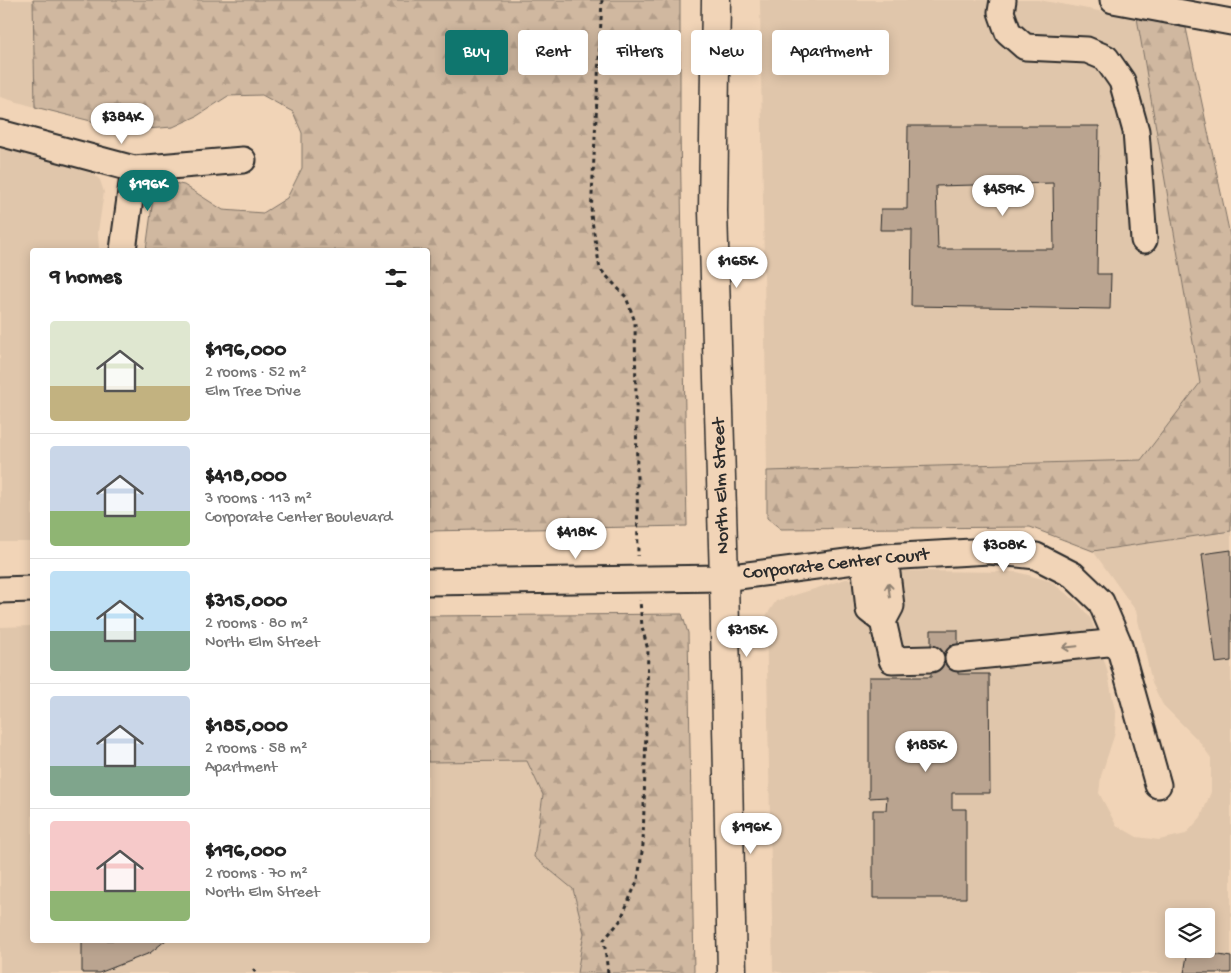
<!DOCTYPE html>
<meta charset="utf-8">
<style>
:root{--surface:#fff;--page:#f6f6f6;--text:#222;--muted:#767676;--line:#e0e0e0;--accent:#0f766e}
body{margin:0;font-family:"Gochi Hand",sans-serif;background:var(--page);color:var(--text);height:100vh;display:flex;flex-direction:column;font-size:19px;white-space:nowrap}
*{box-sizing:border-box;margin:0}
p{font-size:16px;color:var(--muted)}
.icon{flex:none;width:28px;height:28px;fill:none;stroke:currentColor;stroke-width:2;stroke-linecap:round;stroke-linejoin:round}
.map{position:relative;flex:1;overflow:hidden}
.side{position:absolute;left:30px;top:248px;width:400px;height:695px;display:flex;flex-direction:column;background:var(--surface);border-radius:5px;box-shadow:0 2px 12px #0003}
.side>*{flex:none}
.top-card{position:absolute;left:445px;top:30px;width:475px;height:45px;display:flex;gap:10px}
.tools{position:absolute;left:1165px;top:908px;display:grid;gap:10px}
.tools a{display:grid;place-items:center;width:50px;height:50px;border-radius:5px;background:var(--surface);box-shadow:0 2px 12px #0003;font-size:25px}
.price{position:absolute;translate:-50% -42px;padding:0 11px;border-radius:18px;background:#fff;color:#222;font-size:16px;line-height:32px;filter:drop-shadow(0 1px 2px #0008)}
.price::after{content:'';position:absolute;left:50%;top:30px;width:15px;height:11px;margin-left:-8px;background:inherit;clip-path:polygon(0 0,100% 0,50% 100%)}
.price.on{background:var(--accent);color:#fff}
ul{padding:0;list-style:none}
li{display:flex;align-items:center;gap:15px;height:125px;padding:0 20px}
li+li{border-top:1px solid var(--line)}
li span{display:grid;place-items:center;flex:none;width:140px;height:100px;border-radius:5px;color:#555}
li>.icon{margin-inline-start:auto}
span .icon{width:60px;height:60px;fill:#fffc;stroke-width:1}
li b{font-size:21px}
h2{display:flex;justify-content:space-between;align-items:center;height:60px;padding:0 20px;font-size:21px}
.pill{padding:0 18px;border-radius:5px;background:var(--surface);box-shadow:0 2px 12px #0003;font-size:18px;line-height:45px}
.pill.on{background:var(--accent);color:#fff}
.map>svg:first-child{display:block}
.built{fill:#e0c6ab;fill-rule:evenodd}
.forest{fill:url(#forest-firs);stroke:#7e7266}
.building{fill:#baa490;stroke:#2b2b2b;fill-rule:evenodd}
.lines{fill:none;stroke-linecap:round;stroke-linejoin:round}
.minor-casing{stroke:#2b2b2b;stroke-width:29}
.major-casing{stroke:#2b2b2b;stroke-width:31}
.path{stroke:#2b2b2b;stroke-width:3;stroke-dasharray:4 4;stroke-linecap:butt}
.minor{stroke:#f1d4b7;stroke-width:25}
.major{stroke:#f1d4b7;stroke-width:28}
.oneway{stroke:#8e8071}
.labels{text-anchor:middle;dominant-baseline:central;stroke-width:4;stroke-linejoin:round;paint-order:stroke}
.street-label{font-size:19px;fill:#2b2b2b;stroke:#f1d4b7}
</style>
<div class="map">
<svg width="1231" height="973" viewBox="0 0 1231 973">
<defs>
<pattern id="forest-firs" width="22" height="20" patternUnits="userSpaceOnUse" patternTransform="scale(1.25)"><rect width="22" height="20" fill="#d0b8a0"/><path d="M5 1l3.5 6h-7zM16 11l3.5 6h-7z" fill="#b39e8a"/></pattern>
</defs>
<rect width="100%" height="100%" fill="#f1d4b7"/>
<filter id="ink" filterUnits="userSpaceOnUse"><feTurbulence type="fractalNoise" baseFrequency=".02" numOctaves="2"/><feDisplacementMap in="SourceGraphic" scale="10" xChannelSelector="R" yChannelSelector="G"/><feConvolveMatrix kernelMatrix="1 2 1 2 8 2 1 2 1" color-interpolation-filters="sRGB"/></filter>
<g filter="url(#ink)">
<path class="built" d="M0 0H33L35 107 0 97Z
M760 0H1039L1137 18 1200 383 1141 460 767 471Z
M0 144 88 169 100 180 104 192 98 232 99 250H32V542H0Z
M1231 531V973H783L773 971 766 616 776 601 846 579 907 571 1017 572 1050 581 1077 602 1091 619 1107 669 1116 716 1115 733 1101 776 1099 793 1116 825 1137 837 1159 840 1186 834 1201 817 1211 792V758L1199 741 1163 705 1152 683 1136 611 1093 551ZM1174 916H1206V949H1174Z
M32 626V940H428V762L527 761 543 795 534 857 573 888 584 933 577 973H0V627Z"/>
<path class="forest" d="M33 0H680V131L687 526 428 531V250H146L154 191 164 181 184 185 223 210 263 213 287 198 302 168V133L293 112 262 95 228 96 197 116 173 127 146 129 115 127 35 107Z
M1137 18 1186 28 1231 240V531L1093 551 1030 527 781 529 767 518V471L1141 460 1200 383Z
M682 614 688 633 694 973H577L584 933 573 889 534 857 543 795 527 761 428 762V616Z"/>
<path class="building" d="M908 126H1099L1097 274H1111L1110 309 911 306 912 230H880L881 209H907ZM1053 183 1054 249H938L936 186Z
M1231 550V661L1216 663 1202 554Z
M931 630H958V674H989L990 793H952V809H966V898H873V810H886L887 797 869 798V677H931Z
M82 940H166L150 953 99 973H82Z
M1188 950 1231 957V973H1184Z"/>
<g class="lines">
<g class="minor-casing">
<path id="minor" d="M1003 0 1001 12 1008 32 1025 47 1087 50 1106 58 1122 81 1136 131 1144 240
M1113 0 1231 22
M0 133 134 169 243 160
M123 250 134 169
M864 560 869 610 883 621 891 606 885 557
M428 582 724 578 885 557 989 551 1036 556 1073 575 1101 602 1118 642 1158 785
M0 590 32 589
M883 621 892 660 931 659
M958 658 1118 642"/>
</g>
<g class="major-casing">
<path id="major" d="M716 0 713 211 724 578 732 973"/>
</g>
<path class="path" d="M602 0 591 215 600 269 626 297 635 322 638 556
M253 969 256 973
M608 973 604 940 620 921 638 879 643 845 648 650 642 627 640 600"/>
<use href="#minor" class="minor"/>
<use href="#major" class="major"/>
</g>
<defs><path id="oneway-shaft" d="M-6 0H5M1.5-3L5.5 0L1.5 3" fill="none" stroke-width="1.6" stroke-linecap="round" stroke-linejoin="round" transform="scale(1.25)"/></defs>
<g class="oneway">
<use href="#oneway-shaft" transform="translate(889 590) rotate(-97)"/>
<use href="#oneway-shaft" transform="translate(1070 647) rotate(174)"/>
</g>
</g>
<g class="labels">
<g class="street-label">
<text transform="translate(722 486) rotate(-92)">North Elm Street</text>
<text transform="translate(836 565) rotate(-6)">Corporate Center Court</text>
</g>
</g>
</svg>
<div class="tools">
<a><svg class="icon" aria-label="layers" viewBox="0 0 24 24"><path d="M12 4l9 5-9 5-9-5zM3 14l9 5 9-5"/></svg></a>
</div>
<b class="price" style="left:122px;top:145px">$384K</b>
<b class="price on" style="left:148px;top:212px">$196K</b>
<b class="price" style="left:1003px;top:217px">$459K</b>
<b class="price" style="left:737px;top:289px">$165K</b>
<b class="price" style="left:576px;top:560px">$418K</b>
<b class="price" style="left:1004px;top:573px">$308K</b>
<b class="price" style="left:747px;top:658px">$315K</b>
<b class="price" style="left:926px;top:773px">$185K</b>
<b class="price" style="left:751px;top:855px">$196K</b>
<div class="top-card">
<a class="pill on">Buy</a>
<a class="pill">Rent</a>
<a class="pill">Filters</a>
<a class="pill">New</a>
<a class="pill">Apartment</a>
</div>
<section class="side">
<h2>9 homes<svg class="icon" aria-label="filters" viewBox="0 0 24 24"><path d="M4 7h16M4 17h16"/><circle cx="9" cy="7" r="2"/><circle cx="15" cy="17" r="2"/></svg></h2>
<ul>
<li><span style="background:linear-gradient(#dfe7d0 65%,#c2b280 0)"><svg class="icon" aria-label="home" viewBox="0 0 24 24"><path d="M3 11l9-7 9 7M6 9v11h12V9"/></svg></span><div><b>$196,000</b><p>2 rooms · 52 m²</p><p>Elm Tree Drive</p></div></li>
<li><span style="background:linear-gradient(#c9d6e8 65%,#8fb573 0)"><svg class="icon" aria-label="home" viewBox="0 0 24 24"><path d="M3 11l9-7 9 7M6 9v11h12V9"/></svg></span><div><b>$418,000</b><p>3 rooms · 113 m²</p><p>Corporate Center Boulevard</p></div></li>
<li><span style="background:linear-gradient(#bfe0f5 60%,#7fa58c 0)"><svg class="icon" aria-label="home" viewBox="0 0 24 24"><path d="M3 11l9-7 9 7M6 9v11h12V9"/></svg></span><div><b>$315,000</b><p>2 rooms · 80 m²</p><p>North Elm Street</p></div></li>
<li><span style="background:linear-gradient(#c9d6e8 70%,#7fa58c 0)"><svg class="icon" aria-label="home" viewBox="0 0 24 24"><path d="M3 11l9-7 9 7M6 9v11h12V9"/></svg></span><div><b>$185,000</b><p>2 rooms · 58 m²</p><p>Apartment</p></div></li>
<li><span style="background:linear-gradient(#f6c9c9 70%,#8fb573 0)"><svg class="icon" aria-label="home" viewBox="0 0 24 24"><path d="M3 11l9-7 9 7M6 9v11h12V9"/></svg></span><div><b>$196,000</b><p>2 rooms · 70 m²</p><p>North Elm Street</p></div></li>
</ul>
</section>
</div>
